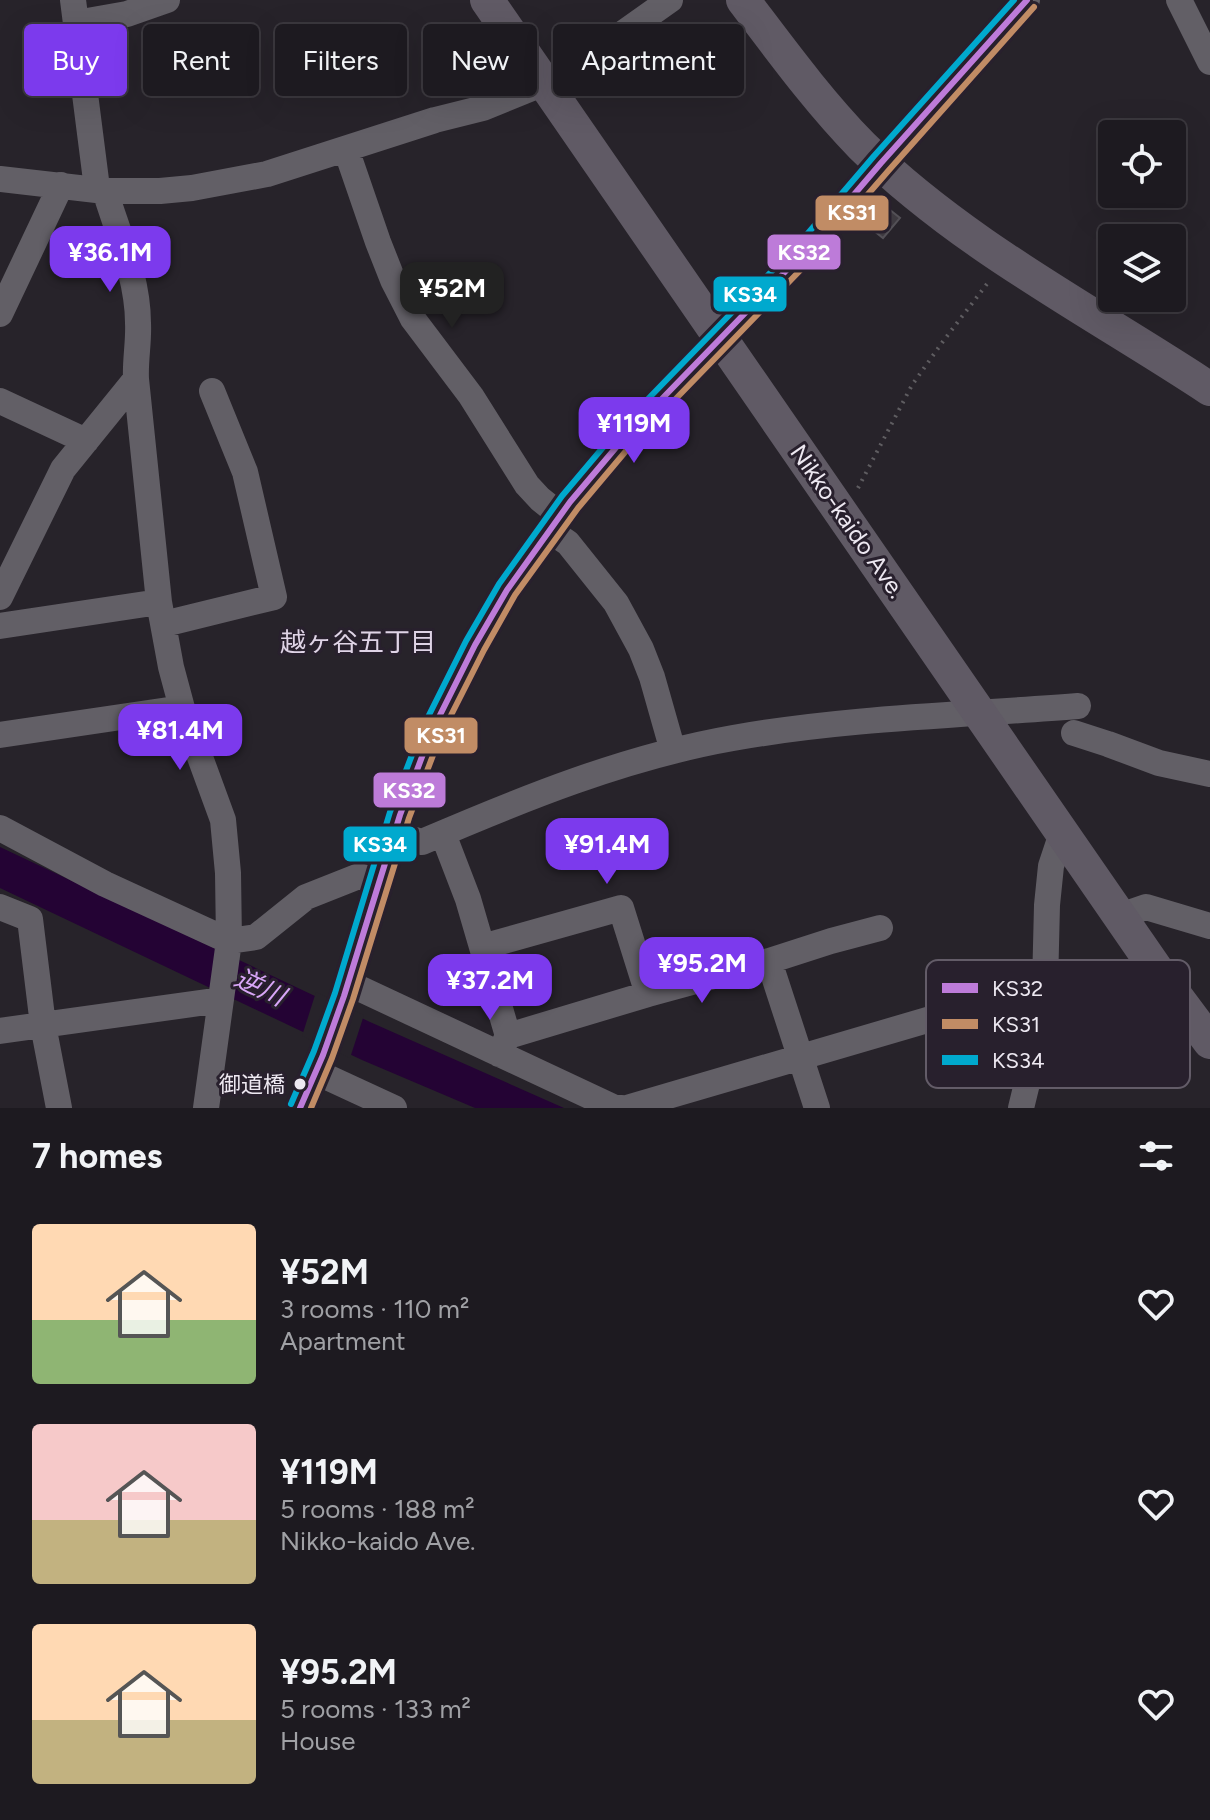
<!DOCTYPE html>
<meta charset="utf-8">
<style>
:root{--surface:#1d1a20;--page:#2a272d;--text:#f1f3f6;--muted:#a0a1a5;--line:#3b383e;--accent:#7c3aed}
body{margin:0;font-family:Figtree,"Noto Sans JP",sans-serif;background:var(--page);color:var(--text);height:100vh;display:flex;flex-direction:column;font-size:30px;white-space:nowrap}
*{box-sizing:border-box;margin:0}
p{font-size:26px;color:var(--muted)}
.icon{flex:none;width:44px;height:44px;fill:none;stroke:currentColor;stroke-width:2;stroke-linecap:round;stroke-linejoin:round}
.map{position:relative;height:1108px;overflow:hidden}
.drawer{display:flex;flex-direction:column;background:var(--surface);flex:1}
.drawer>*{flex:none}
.banner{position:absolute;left:24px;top:24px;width:800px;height:72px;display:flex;gap:16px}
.controls{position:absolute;left:1098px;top:120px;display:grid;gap:16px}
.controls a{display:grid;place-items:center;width:88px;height:88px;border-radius:8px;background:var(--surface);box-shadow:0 8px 32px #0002,0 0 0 2px var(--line);font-size:40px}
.price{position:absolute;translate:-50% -68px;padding:0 18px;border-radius:16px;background:var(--accent);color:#fff;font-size:26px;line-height:52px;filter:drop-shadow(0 2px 4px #0008)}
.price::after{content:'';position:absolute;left:50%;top:48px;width:24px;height:18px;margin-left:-12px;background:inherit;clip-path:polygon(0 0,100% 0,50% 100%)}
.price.active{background:#222;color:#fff}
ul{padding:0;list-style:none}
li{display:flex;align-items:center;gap:24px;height:200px;padding:0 32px}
li span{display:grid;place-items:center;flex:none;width:224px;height:160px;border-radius:8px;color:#555}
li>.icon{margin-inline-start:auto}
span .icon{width:96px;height:96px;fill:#fffc;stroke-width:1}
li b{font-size:34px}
h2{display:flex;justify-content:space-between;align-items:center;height:96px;padding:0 32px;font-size:34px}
.tag{padding:0 28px;border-radius:8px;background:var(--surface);box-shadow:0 8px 32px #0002,0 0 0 2px var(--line);font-size:28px;line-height:72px}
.tag.active{background:var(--accent);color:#fff}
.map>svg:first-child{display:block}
.water{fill:#240334}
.pier{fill:#27232a}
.building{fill:#3e3a40;stroke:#535056;stroke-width:2}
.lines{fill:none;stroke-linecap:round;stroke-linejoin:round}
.path{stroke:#5f5d61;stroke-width:4;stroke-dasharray:2 6;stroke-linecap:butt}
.minor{stroke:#625f66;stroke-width:26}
.major{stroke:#605a65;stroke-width:34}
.bus-1-casing{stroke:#28202d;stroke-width:12}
.bus-2-casing{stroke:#28202d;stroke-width:12}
.bus-3-casing{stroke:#28202d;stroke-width:12}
.bus-1{stroke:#bd7bd9;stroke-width:6}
.bus-2{stroke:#c18c65;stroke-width:6}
.bus-3{stroke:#00a9ce;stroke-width:6}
.bus-dot{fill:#ede8f1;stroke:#28202d;stroke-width:3}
.labels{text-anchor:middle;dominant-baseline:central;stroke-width:6;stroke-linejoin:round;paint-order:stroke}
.bus-label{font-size:22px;fill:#ede8f1;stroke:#28202d;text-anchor:end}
.street-label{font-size:24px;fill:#ede8f1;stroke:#28202d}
.neighbourhood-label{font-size:26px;fill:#dfd4e6;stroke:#28202d}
.water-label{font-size:26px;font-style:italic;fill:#d8a6f7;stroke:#28202d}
.key{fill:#28202d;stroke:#635c68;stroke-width:2}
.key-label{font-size:22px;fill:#ede8f1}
.line-badge{stroke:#28202d;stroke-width:3}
.badge-label{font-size:22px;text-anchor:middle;font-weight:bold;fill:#fff}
</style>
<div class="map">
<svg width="1210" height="1108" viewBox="0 0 1210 1108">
<rect width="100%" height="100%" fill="#27232a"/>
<path class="water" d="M0 847 370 1022 564 1108H475L362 1060 0 888Z"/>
<path class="pier" d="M316 992 364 1015 350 1058 302 1036Z"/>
<path class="building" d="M880 202 900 218 883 238 863 222Z"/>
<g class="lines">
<path class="path" d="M858 488 912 385 944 340 990 280"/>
<path class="minor" d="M73 0 97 188
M1179 0 1210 62
M76 23 127 14 167 0
M346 149 378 242 393 280 413 319 471 396 527 485 540 499 560 515
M0 179 105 191C118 233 138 278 138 323 139 342 135 360 136 379L159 602 171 667 182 708 223 820 228 873 229 941 206 1108
M105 191H160L192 188 267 174 435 120 483 108 564 75 670 0
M0 314 61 185
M0 401 86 441
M549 530 568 543 616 603 641 649 652 677 673 751
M0 597 63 469 136 379
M164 624 274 597 245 472 212 391
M0 626 159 602
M1074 733 1108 744 1159 763 1210 774
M0 735 182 708
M0 828 105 884 229 941 256 937 306 897 359 876 380 882
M394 834 422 842C522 799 625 757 733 738 846 718 963 715 1078 706
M443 834 468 899 508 1036
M0 907 30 919 43 1025 59 1108
M1120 916 1146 907 1210 926
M482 947 621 908 648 994
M769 961 817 1108
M348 983 615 1108H622
M0 1031 221 1000
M499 1054 508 1036 648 994 769 961 831 941 880 928
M316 1072 394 1108
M300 1108 323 1055 344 996 400 815 431 733 475 645 507 590 570 502 624 438 810 246 881 163 1027 0
M627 1108 958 1011 982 1005 983 1011 1042 1009
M1021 1108 1041 1026 1045 986 1047 905 1051 866 1062 833"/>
<path class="major" d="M487 0 1163 979 1210 1042
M743 0C781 50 818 101 862 146 964 246 1092 311 1210 389"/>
<g class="bus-1-casing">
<path id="bus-1" d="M300 1108 323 1055 344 996 400 815 431 733 475 645 507 590 570 502 624 438 810 246 881 163 1027 0"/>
</g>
<g class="bus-2-casing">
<path id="bus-2" d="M311 1108 332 1058 353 999 409 818 440 737 484 650 515 595 578 508 631 445 817 253 889 170 1034 7"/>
</g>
<g class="bus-3-casing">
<path id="bus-3" d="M291 1104 314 1051 335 993 390 812 422 729 466 641 499 584 562 496 616 432 803 239 874 156 1014 0"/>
</g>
<use href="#bus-1" class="bus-1"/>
<use href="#bus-2" class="bus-2"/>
<use href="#bus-3" class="bus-3"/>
</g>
<circle class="bus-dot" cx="300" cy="1084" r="7"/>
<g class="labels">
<g class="bus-label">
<text x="285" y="1084">御道橋</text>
</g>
<g class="street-label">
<text transform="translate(848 521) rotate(55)">Nikko-kaido Ave.</text>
</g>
<g class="neighbourhood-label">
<text x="358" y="642">越ヶ谷五丁目</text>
</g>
<g class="water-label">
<text transform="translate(260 987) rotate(25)">逆川</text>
</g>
</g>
<rect x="926" y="960" width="264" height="128" rx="12" class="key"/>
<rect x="942" y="983" width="36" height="10" fill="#bd7bd9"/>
<rect x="942" y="1019" width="36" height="10" fill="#c18c65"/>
<rect x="942" y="1055" width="36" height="10" fill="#00a9ce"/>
<g class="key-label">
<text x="992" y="996">KS32</text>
<text x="992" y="1032">KS31</text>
<text x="992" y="1068">KS34</text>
</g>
<g class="line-badge">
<rect x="814" y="194" width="76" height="38" rx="8" fill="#c18c65"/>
<rect x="766" y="233" width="76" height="38" rx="8" fill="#bd7bd9"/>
<rect x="712" y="275" width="76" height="38" rx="8" fill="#00a9ce"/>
<rect x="403" y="716" width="76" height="39" rx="8" fill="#c18c65"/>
<rect x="372" y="771" width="75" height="38" rx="8" fill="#bd7bd9"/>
<rect x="342" y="825" width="76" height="38" rx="8" fill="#00a9ce"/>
</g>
<g class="badge-label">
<text x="852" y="220">KS31</text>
<text x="804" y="260">KS32</text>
<text x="750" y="302">KS34</text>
<text x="441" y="743">KS31</text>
<text x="409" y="798">KS32</text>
<text x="380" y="852">KS34</text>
</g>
</svg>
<div class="controls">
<a><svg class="icon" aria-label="locate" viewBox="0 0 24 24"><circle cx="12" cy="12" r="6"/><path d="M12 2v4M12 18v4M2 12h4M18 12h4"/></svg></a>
<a><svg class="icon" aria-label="layers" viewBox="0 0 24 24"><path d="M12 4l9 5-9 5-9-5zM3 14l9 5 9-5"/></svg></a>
</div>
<b class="price" style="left:110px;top:294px">¥36.1M</b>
<b class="price active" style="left:452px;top:330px">¥52M</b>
<b class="price" style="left:634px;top:465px">¥119M</b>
<b class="price" style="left:180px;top:772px">¥81.4M</b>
<b class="price" style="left:607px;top:886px">¥91.4M</b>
<b class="price" style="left:702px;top:1005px">¥95.2M</b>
<b class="price" style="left:490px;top:1022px">¥37.2M</b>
<div class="banner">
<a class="tag active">Buy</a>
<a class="tag">Rent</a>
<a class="tag">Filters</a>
<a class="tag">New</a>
<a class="tag">Apartment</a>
</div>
</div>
<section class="drawer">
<h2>7 homes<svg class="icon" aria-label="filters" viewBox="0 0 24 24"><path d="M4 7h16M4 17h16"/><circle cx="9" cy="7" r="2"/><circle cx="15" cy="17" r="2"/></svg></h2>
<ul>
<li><span style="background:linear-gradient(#ffd9b3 60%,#8fb573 0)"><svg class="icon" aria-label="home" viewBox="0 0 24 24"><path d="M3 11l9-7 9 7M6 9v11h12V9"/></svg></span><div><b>¥52M</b><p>3 rooms · 110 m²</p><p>Apartment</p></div><svg class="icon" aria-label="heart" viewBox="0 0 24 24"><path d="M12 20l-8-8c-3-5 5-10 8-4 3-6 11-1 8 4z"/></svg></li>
<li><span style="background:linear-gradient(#f6c9c9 60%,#c2b280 0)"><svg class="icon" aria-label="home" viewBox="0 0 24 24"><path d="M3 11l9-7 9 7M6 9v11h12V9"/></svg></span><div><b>¥119M</b><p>5 rooms · 188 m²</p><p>Nikko-kaido Ave.</p></div><svg class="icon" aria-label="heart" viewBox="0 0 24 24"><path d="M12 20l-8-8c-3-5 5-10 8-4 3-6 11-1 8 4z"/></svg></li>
<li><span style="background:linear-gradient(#ffd9b3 60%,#c2b280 0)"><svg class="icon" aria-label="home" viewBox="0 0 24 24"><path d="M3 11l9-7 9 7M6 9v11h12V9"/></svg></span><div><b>¥95.2M</b><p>5 rooms · 133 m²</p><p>House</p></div><svg class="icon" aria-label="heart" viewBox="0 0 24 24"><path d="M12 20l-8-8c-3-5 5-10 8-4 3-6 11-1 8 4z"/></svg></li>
</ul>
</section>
